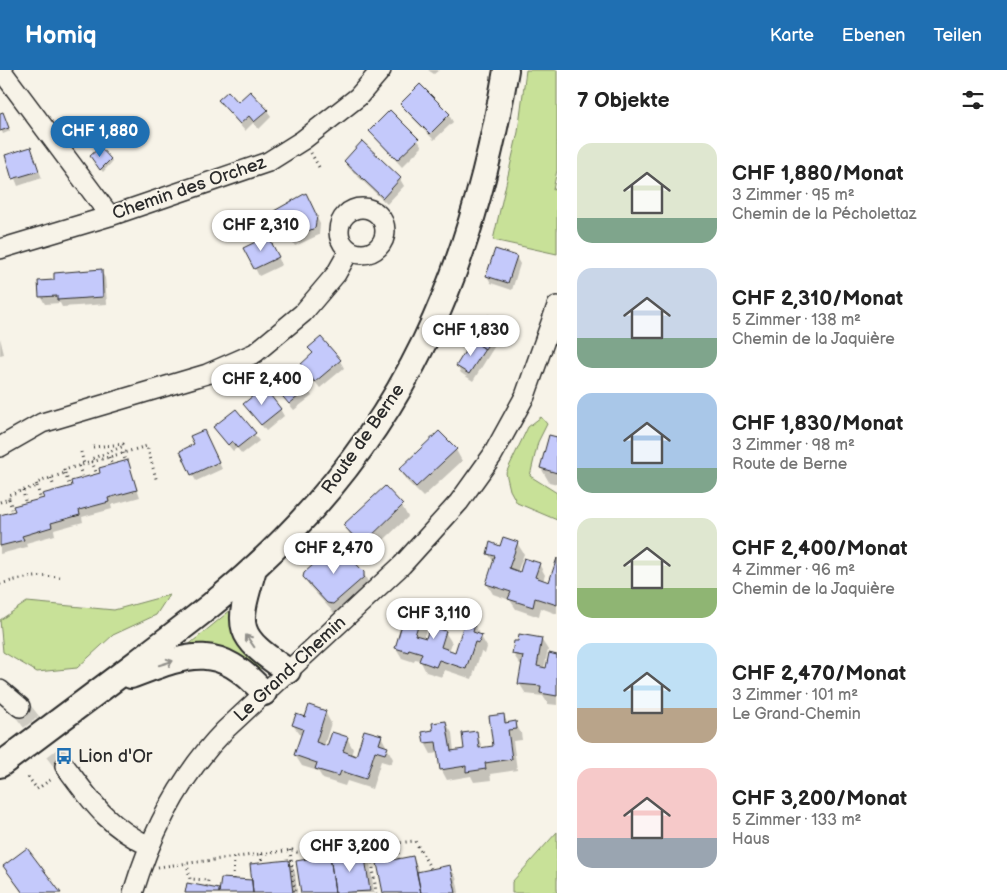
<!DOCTYPE html>
<html lang="de">
<meta charset="utf-8">
<style>
:root{--surface:#fff;--page:#f2f2f2;--text:#222;--muted:#767676;--accent:#1f6fb2}
body{margin:0;font-family:"Balsamiq Sans",sans-serif;background:var(--page);color:var(--text);height:100vh;display:flex;flex-direction:column;font-size:19px;white-space:nowrap}
*{box-sizing:border-box;margin:0}
p{font-size:16px;color:var(--muted)}
.icon{flex:none;width:28px;height:28px;fill:none;stroke:currentColor;stroke-width:2;stroke-linecap:round;stroke-linejoin:round}
.map{position:relative;flex:1;overflow:hidden}
.sheet{display:flex;flex-direction:column;background:var(--surface);width:450px}
.sheet>*{flex:none}
.price{position:absolute;translate:-50% -42px;padding:0 11px;border-radius:18px;background:#fff;color:#222;font-size:16px;line-height:32px;filter:drop-shadow(0 1px 2px #0008)}
.price::after{content:'';position:absolute;left:50%;top:30px;width:15px;height:11px;margin-left:-8px;background:inherit;clip-path:polygon(0 0,100% 0,50% 100%)}
.price.selected{background:var(--accent);color:#fff}
ul{padding:0;list-style:none}
li{display:flex;align-items:center;gap:15px;height:125px;padding:0 20px}
li span{display:grid;place-items:center;flex:none;width:140px;height:100px;border-radius:15px;color:#555}
li>.icon{margin-inline-start:auto}
span .icon{width:60px;height:60px;fill:#fffc;stroke-width:1}
li b{font-size:21px}
h2{display:flex;justify-content:space-between;align-items:center;height:60px;padding:0 20px;font-size:21px}
header{display:flex;align-items:center;gap:30px;box-sizing:border-box;height:70px;padding:0 25px;background:var(--accent);color:#fff}
header strong{font-size:24px}
nav{display:flex;gap:28px;margin-inline-start:auto;font-size:18px}
main{display:flex;flex:1;min-height:0}
.map>svg:first-child{display:block}
.green{fill:#c8e198;stroke:#7a8662}
.shadow{fill:#0003}
.building{fill:#c4c9fb;stroke:#2b2b2b}
.lines{fill:none;stroke-linecap:round;stroke-linejoin:round}
.minor-tunnel{stroke:#cecbc2;stroke-width:19;stroke-dasharray:19 9;stroke-linecap:butt}
.minor-casing{stroke:#2b2b2b;stroke-width:22}
.major-casing{stroke:#2b2b2b;stroke-width:28}
.path{stroke:#2b2b2b;stroke-width:3;stroke-dasharray:1 4;stroke-linecap:butt}
.minor{stroke:#f7f3e8;stroke-width:19}
.major{stroke:#f7f3e8;stroke-width:24}
.oneway{stroke:#918f8a}
.labels{text-anchor:middle;dominant-baseline:central;stroke-width:4;stroke-linejoin:round;paint-order:stroke}
.street-label{font-size:18px;fill:#2b2b2b;stroke:#f7f3e8}
.poi-label{font-size:18px;fill:#2b2b2b;stroke:#f7f3e8;text-anchor:start}
</style>
<header>
<strong>Homiq</strong>
<nav><a>Karte</a><a>Ebenen</a><a>Teilen</a></nav>
</header>
<main>
<div class="map">
<svg width="557" height="823" viewBox="0 0 557 823">
<rect width="100%" height="100%" fill="#f7f3e8"/>
<filter id="ink" filterUnits="userSpaceOnUse"><feTurbulence type="fractalNoise" baseFrequency=".02" numOctaves="2"/><feDisplacementMap in="SourceGraphic" scale="10" xChannelSelector="R" yChannelSelector="G"/><feConvolveMatrix kernelMatrix="1 2 1 2 8 2 1 2 1" color-interpolation-filters="sRGB"/></filter>
<g filter="url(#ink)">
<path class="green" d="M526 0H557V100L553 120 557 118V184L493 170 518 62Z
M541 347 547 354 538 372 530 406 557 423V450L517 433 510 420 506 403 528 357Z
M169 525 156 545 113 565 77 598 37 602 3 582 0 550 27 532 114 540Z
M232 539 247 582 261 597 259 600 239 588 186 577Z
M557 762V823H512V812Z"/>
<path class="shadow" d="M428 0H439L434 4Z
M219 31 267 40 271 47 259 59 253 53 245 61Z
M401 34 449 45 453 52 434 70 406 41Z
M0 44 5 47 10 61 3 64 0 57Z
M370 62 418 70 422 77 402 97Z
M362 73 400 109 404 116 387 134 349 98 345 91Z
M30 79 42 108 18 116 6 86Z
M110 89 112 92 103 102 93 90Z
M309 132 320 154 319 165 295 176 276 141Z
M272 175 282 195 259 206 245 179Z
M516 187 520 194 512 220 491 213 487 206Z
M101 201 105 208 107 234 62 237 60 233 45 234 41 227 40 212 55 211Z
M488 247 500 254 504 261 473 311 461 303 457 296Z
M0 268 4 284 0 285Z
M310 278 340 291 344 298 320 318 302 295 314 284Z
M308 319 312 326 294 340 278 321Z
M245 334 280 339 284 346 266 361Z
M236 340 259 371 242 384 237 378 233 381 219 364Z
M207 368 222 399 196 411 192 404Z
M557 368V414L549 412 541 398Z
M456 380 462 391 423 427 406 410 400 399Z
M128 392 140 427 111 435 112 439 82 447 83 452 54 460 55 465 26 473 27 477 0 484V446L16 442Z
M385 418 402 436 408 447 369 484 351 466 345 455Z
M517 473 524 484 517 503 520 504 539 494 545 505 543 511 549 513 557 489V544L541 538 539 547 516 539 510 530 493 524 487 514 494 493 488 483Z
M363 502 369 514 340 544 334 543 311 518 305 507Z
M422 541 429 551 423 569 427 570 445 562 452 573 449 581 456 583 475 556 487 577 485 584 481 582 472 609 445 600 442 607 426 602 420 590 415 589 414 592 402 588 396 578 401 559 395 548 404 542Z
M541 569 548 580 544 599H547L557 586V635L548 634 543 626 526 624 519 613 523 595 520 594 513 584Z
M325 642 331 653 324 676 328 677 347 668 353 679 351 685 356 687 381 666 393 689 391 694 381 691 372 719 347 711 345 716 323 709 318 701 302 696 295 685 302 667 293 655Z
M503 645 508 654 515 653 521 663 522 670 513 671 517 700 490 704 491 710 474 712 471 706 447 710 441 699 438 683 431 684 425 673 434 662 446 653 452 663 454 682 466 681 476 662 483 679 495 677Z
M364 782 370 793 374 823H302Z
M413 787 420 803 450 797 456 807 459 823H384Z
M289 791 295 802 297 823H187L188 815 220 821 253 812Z
M4 797 60 823H22Z"/>
<path class="building" d="M420 14 450 44 430 64 400 34Z
M228 21 238 32 250 21 268 40 254 52 249 46 240 54 218 30Z
M390 40 419 69 397 90 369 61Z
M3 42 9 58 0 61V43Z
M362 71 401 108 383 128 344 91Z
M31 77 39 101 12 109 5 85Z
M100 77 111 89 100 100 90 86Z
M306 123 317 146 315 158 290 169 274 141Z
M268 166 279 187 254 199 243 178Z
M495 179 517 186 508 213 486 206Z
M102 199 103 227 57 230V226L39 227 38 211 54 210V203Z
M488 245 501 253 485 279 472 270Z
M321 267 341 290 315 312 300 295 313 283 308 278Z
M472 270 485 279 469 304 456 296Z
M292 297 309 318 289 334 272 314Z
M264 317 281 339 261 355 243 334Z
M236 339 256 363 237 378 232 371 228 375 213 357Z
M204 360 219 392 191 405 180 381 194 374 190 366Z
M439 361 457 379 416 417 399 399Z
M549 365 557 367V403L540 398Z
M128 390 137 420 108 428 109 432 79 440 80 445 51 453 52 457 22 466 24 470 0 476V445L15 441 13 436 44 428 42 424 72 416 71 411 100 403 99 398Z
M385 416 403 435 362 475 343 455Z
M503 467 518 472 509 498 520 502 524 488 540 493 535 507 549 512 557 488V535L535 528 533 537 508 529 511 522 486 514 495 486 487 484 490 472 500 476Z
M334 476H339L364 502V507L333 534 327 533 303 507 304 503Z
M405 534 423 540 415 565 426 568 430 556 446 561 441 577 455 582 465 551 475 554 473 562 482 565 479 573 475 572 466 599 439 590 436 597 419 591 422 583 409 579 408 582 395 578 403 551 394 548 397 538 403 541Z
M519 564 542 568 537 596 546 598 549 583 557 585V626L540 623 541 616 518 614 523 586 512 584 514 571H518Z
M309 635 326 641 316 672 327 676 332 662 348 667 343 681 356 686 364 660 382 665 379 674 388 677 385 684 375 681 366 709 341 701 339 706 315 699 317 693 294 685 303 659 292 655 296 644 305 647Z
M504 644 505 653 516 651 517 659 508 660 512 689 485 693 486 699 466 702V696L440 700 436 672 424 673 422 662 433 660 432 653 446 651 451 681 464 679 462 663 477 661 479 678 493 676 489 646Z
M27 778 61 823H23L3 796Z
M364 781 370 821 335 823 330 785Z
M330 785 335 823H301L296 791Z
M413 786 421 823H383L377 793Z
M289 790 293 823H253L250 794Z
M450 795 456 823H421L417 802Z
M221 808 252 810 253 823H219Z
M187 813 219 819V823H185Z"/>
<g class="lines">
<path class="minor-tunnel" d="M20 637 65 696"/>
<g class="minor-casing">
<path id="minor" d="M1 0 110 146
M339 161a23 23 0 1 1 46 0a23 23 0 1 1-46 0Z
M0 179 110 146 268 92 303 70 358 27 381 0
M0 377 42 353 207 304 255 283 303 243 336 204 349 181
M0 620 20 637
M65 696C92 732 107 756 149 776
M133 823C152 761 180 706 225 660L402 495 459 432 492 386 525 326 557 236"/>
</g>
<g class="major-casing">
<path id="major" d="M254 499C236 559 235 565 288 601
M131 606C191 583 218 572 264 623
M0 695C45 661 91 627 136 593 176 562 218 532 255 497 407 357 472 200 506 0"/>
</g>
<path class="path" d="M311 83 319 97
M93 377 123 374 124 376 91 389 96 402
M81 382 84 394
M123 383 125 390
M109 387 111 393
M79 396 82 406
M65 403 69 414
M51 408 54 417
M37 416 40 427
M23 420 25 431
M9 429 12 439
M0 432 9 429 8 425 37 416 36 413 65 403 64 400 147 376 157 412
M0 514C21 508 38 505 60 507
M28 707 37 719 53 708
M370 773 376 823
M397 773 399 789
M343 777 344 783
M290 780 295 823
M316 780 317 787
M261 784 262 793
M187 793 190 809 208 810 207 816
M158 797 292 780 297 782 370 773 377 775 415 771 431 799
M233 809 234 788"/>
<use href="#minor" class="minor"/>
<use href="#major" class="major"/>
</g>
<defs><path id="oneway-shaft" d="M-6 0H5M1.5-3L5.5 0L1.5 3" fill="none" stroke-width="1.6" stroke-linecap="round" stroke-linejoin="round" transform="scale(1.25)"/></defs>
<g class="oneway">
<use href="#oneway-shaft" transform="translate(250 571) rotate(-125)"/>
<use href="#oneway-shaft" transform="translate(166 593) rotate(-17)"/>
</g>
</g>
<defs>
<g id="bus-bare" transform="scale(1.35)"><path d="M-5-6H5V4H4V6H2V4H-2V6H-4V4H-5ZM-3.5-4V0h7V-4ZM-3.5 1.2v1.5H-2V1.2ZM2 1.2v1.5H3.5V1.2Z" fill="#1f6fb2" stroke="#f7f3e8" stroke-width="2.5" paint-order="stroke"/></g>
</defs>
<g fill-rule="evenodd">
<use href="#bus-bare" x="64" y="686"/>
</g>
<g class="labels">
<g class="street-label">
<text transform="translate(189 118) rotate(-19)">Chemin des Orchez</text>
<text transform="translate(363 369) rotate(-55)">Route de Berne</text>
<text transform="translate(290 599) rotate(-43)">Le Grand-Chemin</text>
</g>
<g class="poi-label">
<text x="78" y="686">Lion d'Or</text>
</g>
</g>
</svg>
<b class="price selected" style="left:100px;top:88px">CHF 1,880</b>
<b class="price" style="left:261px;top:182px">CHF 2,310</b>
<b class="price" style="left:471px;top:287px">CHF 1,830</b>
<b class="price" style="left:262px;top:336px">CHF 2,400</b>
<b class="price" style="left:334px;top:505px">CHF 2,470</b>
<b class="price" style="left:434px;top:570px">CHF 3,110</b>
<b class="price" style="left:350px;top:803px">CHF 3,200</b>
</div>
<section class="sheet">
<h2>7 Objekte<svg class="icon" aria-label="filters" viewBox="0 0 24 24"><path d="M4 7h16M4 17h16"/><circle cx="9" cy="7" r="2"/><circle cx="15" cy="17" r="2"/></svg></h2>
<ul>
<li><span style="background:linear-gradient(#dfe7d0 75%,#7fa58c 0)"><svg class="icon" aria-label="home" viewBox="0 0 24 24"><path d="M3 11l9-7 9 7M6 9v11h12V9"/></svg></span><div><b>CHF 1,880/Monat</b><p>3 Zimmer · 95 m²</p><p>Chemin de la Pécholettaz</p></div></li>
<li><span style="background:linear-gradient(#c9d6e8 70%,#7fa58c 0)"><svg class="icon" aria-label="home" viewBox="0 0 24 24"><path d="M3 11l9-7 9 7M6 9v11h12V9"/></svg></span><div><b>CHF 2,310/Monat</b><p>5 Zimmer · 138 m²</p><p>Chemin de la Jaquière</p></div></li>
<li><span style="background:linear-gradient(#a9c7e8 75%,#7fa58c 0)"><svg class="icon" aria-label="home" viewBox="0 0 24 24"><path d="M3 11l9-7 9 7M6 9v11h12V9"/></svg></span><div><b>CHF 1,830/Monat</b><p>3 Zimmer · 98 m²</p><p>Route de Berne</p></div></li>
<li><span style="background:linear-gradient(#dfe7d0 70%,#8fb573 0)"><svg class="icon" aria-label="home" viewBox="0 0 24 24"><path d="M3 11l9-7 9 7M6 9v11h12V9"/></svg></span><div><b>CHF 2,400/Monat</b><p>4 Zimmer · 96 m²</p><p>Chemin de la Jaquière</p></div></li>
<li><span style="background:linear-gradient(#bfe0f5 65%,#b9a48a 0)"><svg class="icon" aria-label="home" viewBox="0 0 24 24"><path d="M3 11l9-7 9 7M6 9v11h12V9"/></svg></span><div><b>CHF 2,470/Monat</b><p>3 Zimmer · 101 m²</p><p>Le Grand-Chemin</p></div></li>
<li><span style="background:linear-gradient(#f6c9c9 70%,#9aa5b1 0)"><svg class="icon" aria-label="home" viewBox="0 0 24 24"><path d="M3 11l9-7 9 7M6 9v11h12V9"/></svg></span><div><b>CHF 3,200/Monat</b><p>5 Zimmer · 133 m²</p><p>Haus</p></div></li>
</ul>
</section>
</main>
